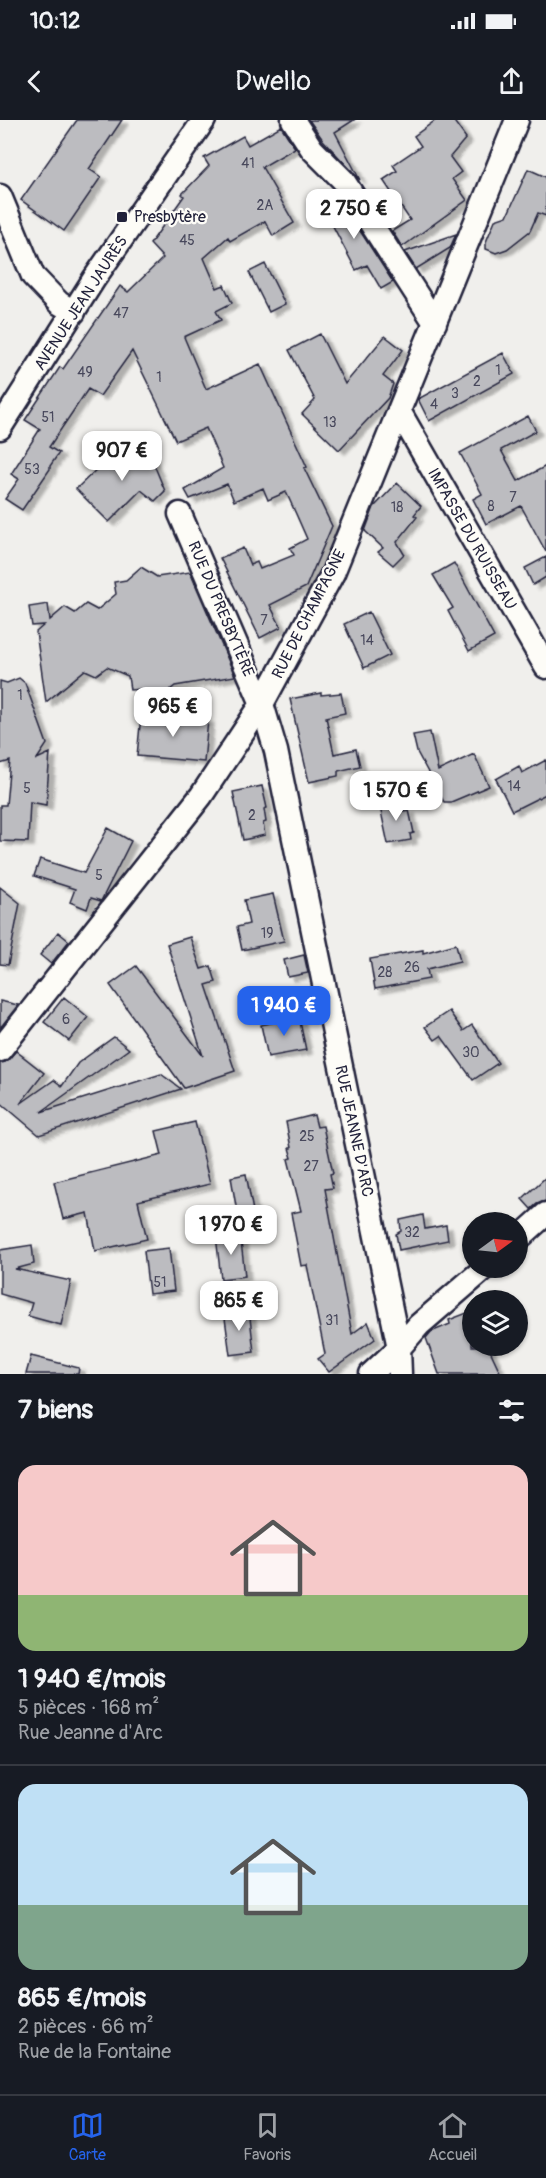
<!DOCTYPE html>
<html lang="fr">
<meta charset="utf-8">
<style>
:root{--surface:#171b24;--page:#20242c;--text:#f1f3f6;--muted:#9ea1a6;--line:#363941;--accent:#2563eb}
body{margin:0;font-family:Pangolin,sans-serif;background:var(--page);color:var(--text);height:100vh;display:flex;flex-direction:column;font-size:22px;white-space:nowrap}
*{box-sizing:border-box;margin:0}
p{font-size:20px;color:var(--muted)}
.icon{flex:none;width:33px;height:33px;fill:none;stroke:currentColor;stroke-width:2;stroke-linecap:round;stroke-linejoin:round}
.map{position:relative;height:1254px;overflow:hidden}
.sheet{display:flex;flex-direction:column;background:var(--surface);flex:1}
.sheet>*{flex:none}
.needle{width:39px;rotate:75deg}
.buttons{position:absolute;left:462px;top:1092px;display:grid;gap:12px}
.buttons a{display:grid;place-items:center;width:66px;height:66px;border-radius:50%;background:var(--surface);box-shadow:0 2px 4px #0004;font-size:30px}
.price{position:absolute;translate:-50% -51px;padding:0 14px;border-radius:12px;background:#fff;color:#222;font-size:20px;line-height:39px;filter:drop-shadow(0 2px 3px #0008)}
.price::after{content:'';position:absolute;left:50%;top:36px;width:18px;height:14px;margin-left:-9px;background:inherit;clip-path:polygon(0 0,100% 0,50% 100%)}
.price.active{background:var(--accent);color:#fff}
ul{padding:0;list-style:none}
li{display:grid;align-content:center;gap:12px;height:318px;padding:0 18px}
li+li{border-top:2px solid var(--line)}
li span{display:grid;place-items:center;height:186px;border-radius:18px;color:#555}
li>.icon{margin-inline-start:auto}
span .icon{width:108px;height:108px;fill:#fffc;stroke-width:1}
li b{font-size:26px}
h2{display:flex;justify-content:space-between;align-items:center;height:72px;padding:0 18px;font-size:26px}
.status{display:flex;justify-content:space-between;align-items:center;height:42px;padding:0 30px;background:var(--surface);direction:ltr}
.status svg{height:16px;fill:currentColor}
header{display:flex;justify-content:space-between;align-items:center;height:78px;padding:0 18px;background:var(--surface);font-size:27px;font-weight:600}
.dock{display:flex;justify-content:space-around;align-items:center;height:84px;border-top:2px solid var(--line);background:var(--surface);font-size:16px;color:var(--muted)}
.dock a{display:grid;justify-items:center;gap:3px}
.dock .active{color:var(--accent)}
.map>svg:first-child{display:block}
.building{fill:#bcbcc0;stroke:#22223b;stroke-width:1.5;filter:url(#shadow)}
.lines{fill:none;stroke-linecap:round;stroke-linejoin:round}
.minor-casing{stroke:#22223b;stroke-width:27}
.minor{stroke:#fdfcf7;stroke-width:22}
.poi-dot{fill:#22223b;stroke:#fdfcf7;stroke-width:2}
.labels{text-anchor:middle;dominant-baseline:central;stroke-width:4.5;stroke-linejoin:round;paint-order:stroke}
.number-label{font-size:14px;fill:#48485c}
.poi-label{font-size:16px;fill:#22223b;stroke:#fdfcf7;text-anchor:start}
.street-label{font-size:16px;fill:#22223b;stroke:#fdfcf7}
</style>
<div class="status"><b>10:12</b><svg viewBox="0 0 49 12"><path d="M0 12V9h3v3zM5 12V6h3v6zM10 12V3h3v9zM15 12V0h3v12zM26 1h20v11H26zM47 4h2v5h-2z"/></svg></div>
<header><svg class="icon" aria-label="back" viewBox="0 0 24 24"><path d="M15 5l-7 7 7 7"/></svg>Dwello<svg class="icon" aria-label="share" viewBox="0 0 24 24"><path d="M12 15V3M7 8l5-5 5 5M5 13v7h14v-7"/></svg></header>
<div class="map">
<svg width="546" height="1254" viewBox="0 0 546 1254">
<defs>
<filter id="shadow"><feDropShadow dx="6" dy="4" stdDeviation="1.5" flood-color="#0004"/></filter>
</defs>
<rect width="100%" height="100%" fill="#f0efec"/>
<filter id="ink" filterUnits="userSpaceOnUse"><feTurbulence type="fractalNoise" baseFrequency=".0167" numOctaves="2"/><feDisplacementMap in="SourceGraphic" scale="12" xChannelSelector="R" yChannelSelector="G"/><feConvolveMatrix kernelMatrix="1 2 1 2 8 2 1 2 1" color-interpolation-filters="sRGB"/></filter>
<g filter="url(#ink)">
<path class="building" d="M77 0H122L89 49 101 57 64 111 21 80Z
M309 0H354L335 12 360 60 323 20Z
M436 0H453L466 18 450 37 461 52 452 59 467 80 402 127 392 111 410 100 383 60 397 51 393 45 421 26 414 16Z
M281 6 295 28 262 47 294 103 273 116 265 101 230 121 228 117 204 138 217 168 224 165 232 183 216 191 221 200 184 217 206 269 260 244 307 347 304 348 332 406 306 467 270 485 281 507 260 518 220 438 243 428 250 445 257 442 260 449 294 435 290 428 307 419 296 394 286 372 268 380 263 368 234 381 227 364 190 379 185 370 223 348 206 308 176 321 132 231 100 276 88 269 49 327 59 333 50 346V349L22 390 5 379 19 359 11 354 40 309 25 300 60 247 63 249 120 166 128 172 163 138 150 124 184 76 182 74 209 46 204 38 243 16 248 25Z
M528 49 546 57V96L538 93 530 111 507 129 496 133 486 129V122L495 100 507 96Z
M333 69 393 162 381 169 367 145 356 150 324 89 328 87 322 75Z
M456 114 450 128 416 149 405 132Z
M265 144 285 184 269 192 249 152Z
M320 214 345 264 385 216 403 230 383 256 393 264 388 278 339 330 302 294 315 280 289 230Z
M503 233 514 254 429 301 418 279Z
M528 296 536 311 501 330 518 361 546 346V432L521 386 486 404 473 379 482 374 460 333Z
M145 323 165 371 155 381 141 370 109 402 76 369 102 344 103 346 109 339Z
M397 363 421 386 414 395 417 397 397 422 404 434 393 445 378 432 383 428 365 411 374 387Z
M546 437V457L533 465 525 448Z
M454 443 494 517 469 531 448 491 453 488 433 455Z
M141 447 157 457 190 452 235 556 175 566 141 593 143 569 130 570 128 556 107 547 96 555 85 550 46 582 36 512 44 505 32 506 29 487 48 484 50 500 65 487 75 493 86 484 97 490 116 474 114 462 126 460Z
M369 492 390 535 364 548 344 504Z
M19 558 25 563 47 624 37 639 50 633 46 685 30 682 28 722 0 721V685H6L10 641 0 644V561L7 563Z
M321 573V575L341 573 345 593 326 597 334 634 356 629 360 646 338 651V656L309 662 290 579Z
M141 595 208 600 204 642 137 636Z
M430 612 438 651 474 634 489 666 451 682H444L417 632 413 615Z
M546 640V674L512 691 496 659 519 646 522 653Z
M262 666 267 688 264 689 266 702 263 703 265 715 243 720 233 672Z
M377 673 403 691 409 690 414 713 410 714 411 720 388 724Z
M108 708 131 721 101 781 91 778 87 789 70 782 75 769 34 756 40 739 84 753Z
M0 767 20 783 8 845 0 844Z
M273 774 284 821 242 830 237 807 249 804 244 780Z
M58 812 69 821 51 844 40 835Z
M190 817 201 849 211 846 216 862 206 865 235 951 184 968 110 865 136 846 203 936 167 824Z
M456 824 460 841 427 849 429 859 375 869 370 839 423 830V833Z
M304 835 308 853 288 857 284 840Z
M64 877 88 897 69 921 44 902Z
M0 881 18 885 0 908Z
M449 891 463 911 472 905 498 943 473 960 441 916 435 920 425 907Z
M299 897 306 930 268 937 261 905Z
M114 917 129 929 41 992 161 954 181 969 39 1015 0 982V943L5 942 16 931 44 953 20 984 54 960 62 966 78 943Z
M314 995 317 1007 323 1006 333 1053 330 1054 333 1068 325 1069 352 1214 368 1202 375 1219 329 1252 318 1239 325 1234 307 1145 301 1146 291 1093 301 1091 288 1039 292 1038 289 1028H291L286 1002Z
M195 1002 210 1064 138 1081 147 1119 95 1131 88 1093 63 1099 54 1062 162 1035 156 1011Z
M246 1054 256 1107 240 1110 231 1057Z
M546 1057V1081L537 1084 531 1089 522 1079Z
M423 1095 425 1109 446 1105 448 1120 399 1130 396 1114 401 1111 400 1100Z
M240 1113 245 1156 221 1159 216 1116Z
M32 1125 34 1144 15 1149 71 1161 61 1205 28 1196 32 1183 0 1174V1130Z
M169 1128 174 1171 149 1174 144 1131Z
M249 1189 254 1232 230 1235 224 1191Z
M472 1191V1226H488L501 1254H439L426 1218 431 1212 450 1204 449 1200Z
M31 1236 79 1248 78 1254H26Z"/>
<g class="lines">
<g class="minor-casing">
<path id="minor" d="M293 0 312 29 343 60 435 203
M0 76 33 156 59 183 74 192
M399 291 546 547
M0 308 94 159 204 0
M180 394 262 584 276 631 399 1228 400 1254
M0 930 201 676 262 584 333 453 517 0
M518 1119 546 1094
M371 1254 399 1228 419 1205 485 1148"/>
</g>
<use href="#minor" class="minor"/>
</g>
</g>
<rect class="poi-dot" x="116" y="91" width="12" height="12" rx="3"/>
<g class="labels">
<g class="number-label">
<text x="248" y="43">41</text>
<text x="265" y="85">2A</text>
<text x="187" y="120">45</text>
<text x="121" y="193">47</text>
<text x="498" y="250">1</text>
<text x="85" y="252">49</text>
<text x="159" y="257">1</text>
<text x="477" y="261">2</text>
<text x="455" y="273">3</text>
<text x="434" y="284">4</text>
<text x="48" y="297">51</text>
<text x="330" y="302">13</text>
<text x="32" y="349">53</text>
<text x="513" y="377">7</text>
<text x="491" y="386">8</text>
<text x="397" y="387">18</text>
<text x="264" y="500">7</text>
<text x="367" y="520">14</text>
<text x="20" y="575">1</text>
<text x="514" y="666">14</text>
<text x="27" y="668">5</text>
<text x="252" y="695">2</text>
<text x="99" y="755">5</text>
<text x="267" y="813">19</text>
<text x="412" y="847">26</text>
<text x="385" y="852">28</text>
<text x="66" y="899">6</text>
<text x="471" y="932">30</text>
<text x="307" y="1016">25</text>
<text x="311" y="1046">27</text>
<text x="412" y="1112">32</text>
<text x="160" y="1162">51</text>
<text x="332" y="1200">31</text>
</g>
<g class="poi-label">
<text x="134" y="97">Presbytère</text>
</g>
<g class="street-label">
<text transform="translate(81 183) rotate(-57)">AVENUE JEAN JAURÈS</text>
<text transform="translate(472 419) rotate(60)">IMPASSE DU RUISSEAU</text>
<text transform="translate(221 489) rotate(67)">RUE DU PRESBYTÈRE</text>
<text transform="translate(309 494) rotate(-63)">RUE DE CHAMPAGNE</text>
<text transform="translate(354 1011) rotate(78)">RUE JEANNE D'ARC</text>
</g>
</g>
</svg>
<div class="buttons">
<a><svg class="needle" viewBox="-14 -14 28 28"><path d="M0-13l5 13h-10z" fill="#e53935"/><path d="M0 13l5-13h-10z" fill="#9ea1a6"/></svg></a>
<a><svg class="icon" aria-label="layers" viewBox="0 0 24 24"><path d="M12 4l9 5-9 5-9-5zM3 14l9 5 9-5"/></svg></a>
</div>
<b class="price" style="left:354px;top:120px">2 750 €</b>
<b class="price" style="left:122px;top:362px">907 €</b>
<b class="price" style="left:173px;top:618px">965 €</b>
<b class="price" style="left:396px;top:702px">1 570 €</b>
<b class="price active" style="left:284px;top:917px">1 940 €</b>
<b class="price" style="left:231px;top:1136px">1 970 €</b>
<b class="price" style="left:239px;top:1212px">865 €</b>
</div>
<section class="sheet">
<h2>7 biens<svg class="icon" aria-label="filters" viewBox="0 0 24 24"><path d="M4 7h16M4 17h16"/><circle cx="9" cy="7" r="2"/><circle cx="15" cy="17" r="2"/></svg></h2>
<ul>
<li><span style="background:linear-gradient(#f6c9c9 70%,#8fb573 0)"><svg class="icon" aria-label="home" viewBox="0 0 24 24"><path d="M3 11l9-7 9 7M6 9v11h12V9"/></svg></span><div><b>1 940 €/mois</b><p>5 pièces · 168 m²</p><p>Rue Jeanne d'Arc</p></div></li>
<li><span style="background:linear-gradient(#bfe0f5 65%,#7fa58c 0)"><svg class="icon" aria-label="home" viewBox="0 0 24 24"><path d="M3 11l9-7 9 7M6 9v11h12V9"/></svg></span><div><b>865 €/mois</b><p>2 pièces · 66 m²</p><p>Rue de la Fontaine</p></div></li>
</ul>
</section>
<nav class="dock">
<a class="active"><svg class="icon" aria-label="map" viewBox="0 0 24 24"><path d="M3 6l6-2 6 2 6-2v14l-6 2-6-2-6 2zM9 4v14M15 6v14"/></svg>Carte</a>
<a><svg class="icon" aria-label="saved" viewBox="0 0 24 24"><path d="M7 4h10v16l-5-4-5 4z"/></svg>Favoris</a>
<a><svg class="icon" aria-label="home" viewBox="0 0 24 24"><path d="M3 11l9-7 9 7M6 9v11h12V9"/></svg>Accueil</a>
</nav>
